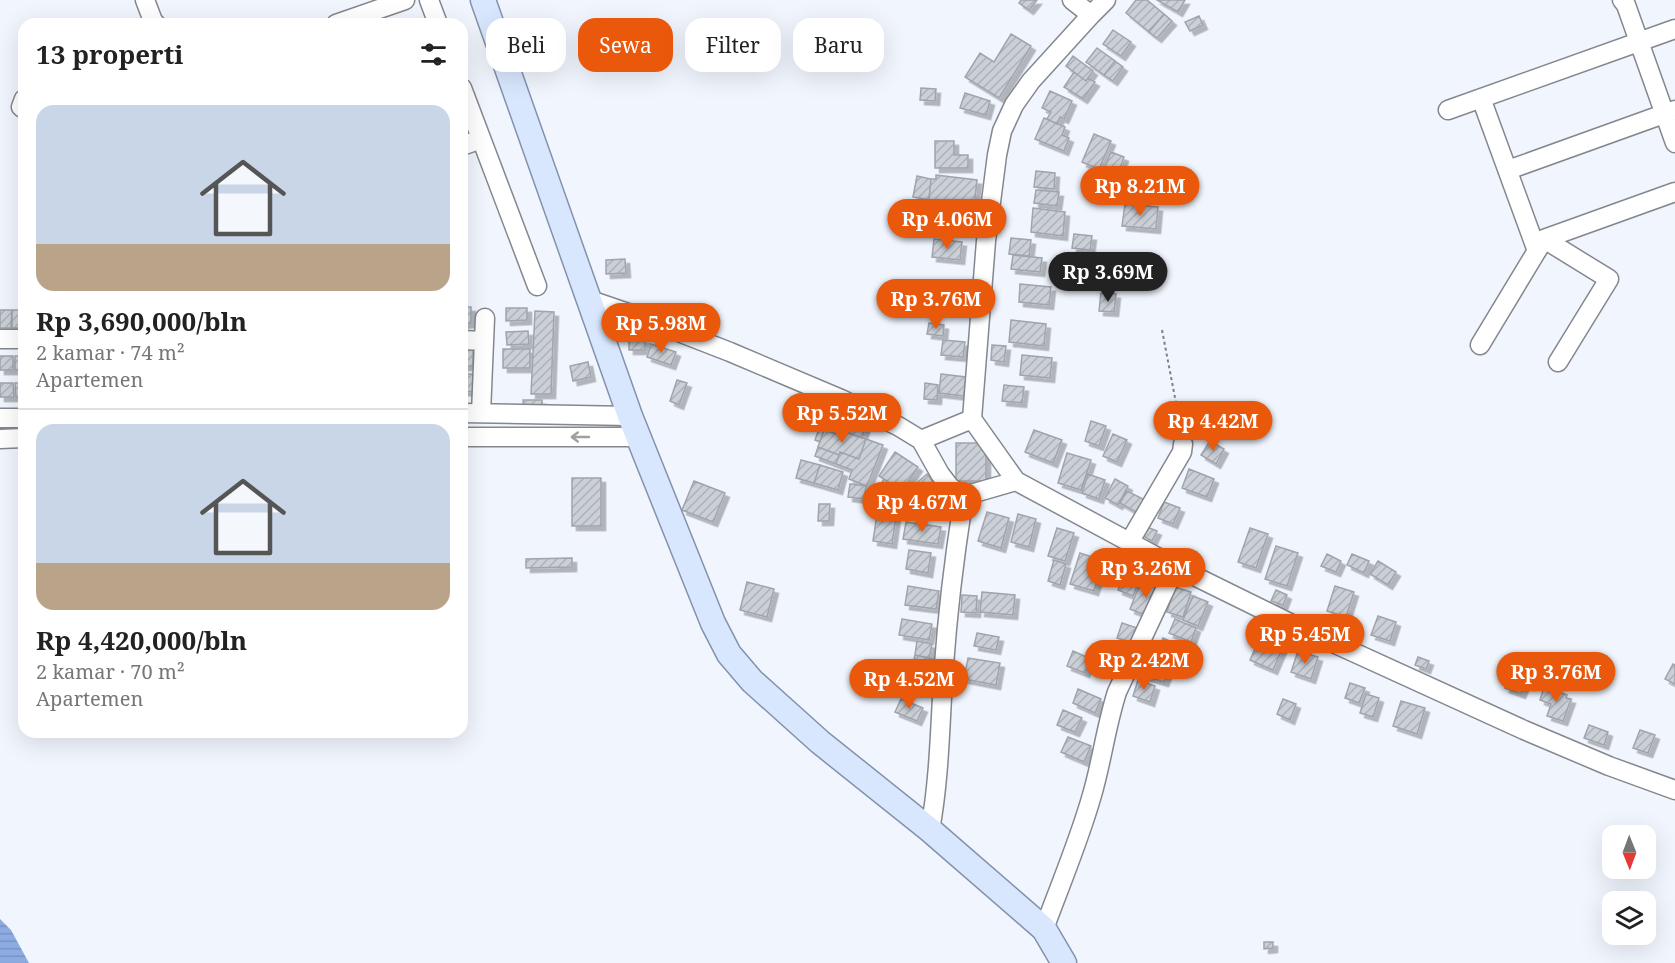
<!DOCTYPE html>
<html lang="id">
<meta charset="utf-8">
<style>
:root{--surface:#fff;--page:#f2f2f2;--text:#222;--muted:#767676;--line:#e0e0e0;--accent:#ea580c}
body{margin:0;font-family:"Noto Serif",serif;background:var(--page);color:var(--text);height:100vh;display:flex;flex-direction:column;font-size:22px;white-space:nowrap}
*{box-sizing:border-box;margin:0}
p{font-size:20px;color:var(--muted)}
.icon{flex:none;width:33px;height:33px;fill:none;stroke:currentColor;stroke-width:2;stroke-linecap:round;stroke-linejoin:round}
.map{position:relative;flex:1;overflow:hidden}
.side{position:absolute;left:18px;top:18px;width:450px;height:720px;display:flex;flex-direction:column;background:var(--surface);border-radius:18px;box-shadow:0 6px 24px #0002}
.side>*{flex:none}
.guide{position:absolute;left:486px;top:18px;width:570px;height:54px;display:flex;gap:12px}
.needle{width:39px;rotate:179deg}
.fabs{position:absolute;left:1602px;top:825px;display:grid;gap:12px}
.fabs a{display:grid;place-items:center;width:54px;height:54px;border-radius:12px;background:var(--surface);box-shadow:0 6px 24px #0002;font-size:30px}
.price{position:absolute;translate:-50% -51px;padding:0 14px;border-radius:21px;background:var(--accent);color:#fff;font-size:20px;line-height:39px;filter:drop-shadow(0 2px 3px #0008)}
.price::after{content:'';position:absolute;left:50%;top:36px;width:18px;height:14px;margin-left:-9px;background:inherit;clip-path:polygon(0 0,100% 0,50% 100%)}
.price.selected{background:#222;color:#fff}
ul{padding:0;list-style:none}
li{display:grid;align-content:center;gap:12px;height:318px;padding:0 18px}
li+li{border-top:2px solid var(--line)}
li span{display:grid;place-items:center;height:186px;border-radius:18px;color:#555}
li>.icon{margin-inline-start:auto}
span .icon{width:108px;height:108px;fill:#fffc;stroke-width:1}
li b{font-size:26px}
h2{display:flex;justify-content:space-between;align-items:center;height:72px;padding:0 18px;font-size:26px}
.chip{padding:0 21px;border-radius:18px;background:var(--surface);box-shadow:0 6px 24px #0002;font-size:21px;line-height:54px}
.chip.selected{background:var(--accent);color:#fff}
.map>svg:first-child{display:block}
.water{fill:url(#water-rules)}
.building{fill:url(#building-hatch);stroke:#a0a4ac;stroke-width:1.5;filter:url(#shadow)}
.lines{fill:none;stroke-linecap:round;stroke-linejoin:round}
.minor-casing{stroke:#83878e;stroke-width:21}
.major-casing{stroke:#8392ac;stroke-width:27}
.path{stroke:#7c7f84;stroke-width:2;stroke-dasharray:3 3;stroke-linecap:butt}
.minor{stroke:#fff;stroke-width:18}
.major{stroke:#d9e7fe;stroke-width:24}
.oneway{stroke:#a0a0a1}
</style>
<div class="map">
<svg width="1675" height="963" viewBox="0 0 1675 963">
<defs>
<pattern id="water-rules" width="6" height="5" patternUnits="userSpaceOnUse" patternTransform="scale(1.5)"><rect width="6" height="5" fill="#8cace1"/><path d="M0 2.5h6" fill="none" stroke="#7893c0"/></pattern>
<pattern id="building-hatch" width="6" height="6" patternUnits="userSpaceOnUse" patternTransform="scale(1.5)"><rect width="6" height="6" fill="#cbd0d7"/><path d="M-1 1l2-2M0 6l6-6M5 7l2-2" fill="none" stroke="#adb2b8"/></pattern>
<filter id="shadow"><feDropShadow dx="4.5" dy="4.5" stdDeviation="0" flood-color="#0004"/></filter>
</defs>
<rect width="100%" height="100%" fill="#f1f5fd"/>
<path class="water" d="M0 919 11 930 29 963H0Z"/>
<path class="building" d="M1021 0H1037L1029 10 1019 3Z
M1136 0H1147L1164 14 1149 32 1126 13Z
M1157 0H1185L1178 12Z
M1164 14 1172 21 1157 38 1149 32Z
M1199 16 1203 25 1190 31 1185 22Z
M1113 30 1131 42 1121 56 1103 44Z
M1011 34 1031 46 999 98 965 77 980 53 994 62Z
M1097 48 1115 61 1104 75 1086 62Z
M1073 56 1093 71 1086 81 1066 66Z
M1115 61 1123 67 1113 81 1104 75Z
M1074 72 1086 81 1088 78 1095 82 1083 99 1064 87Z
M921 88 936 89 935 101 920 100Z
M1050 91 1072 101 1064 119 1060 117 1057 124 1047 119 1051 112 1042 108Z
M965 93 990 101 986 115 960 108Z
M1044 118 1065 127 1062 135 1069 138 1064 151 1035 139Z
M1094 134 1111 141 1099 169 1082 162Z
M935 141H954V155H968V168H935Z
M1111 152 1124 157 1118 174 1104 169Z
M1036 171 1055 173 1054 189 1034 187Z
M936 175 977 180 974 206 950 203V211L928 209 931 179H936Z
M917 176 931 179 929 200 913 197Z
M1036 190 1059 192 1057 206 1034 203Z
M1125 204 1158 207 1156 229 1122 226Z
M1033 208 1065 212 1063 236 1031 232Z
M1074 234 1092 236 1090 250 1072 248Z
M1011 238 1031 240 1029 256 1009 254Z
M934 239 962 242 960 260 932 257Z
M1013 255 1042 258 1040 272 1011 269Z
M625 259 626 273 606 274V260Z
M1020 284 1051 287 1049 305 1019 302Z
M1101 293 1116 294 1114 312 1099 311Z
M462 307H471V323L462 324Z
M506 308H527V320L506 321Z
M0 310H12L11 328H0Z
M12 310H24V328H12Z
M535 311 554 312 551 394H531Z
M1011 320 1046 324 1044 346 1009 342Z
M929 323 944 325 943 336 927 334Z
M528 331 529 344 507 345 506 332Z
M629 339H645V350H629Z
M943 340 965 342 963 357 941 355Z
M651 344 676 352 671 365 647 357Z
M992 345 1006 346 1004 362 991 360Z
M473 347V366H462V348Z
M503 349H530V368H503Z
M1022 355 1052 358 1050 378 1020 375Z
M0 356H13V370H0Z
M15 356H24V370H15Z
M588 362 591 377 573 381 570 366Z
M462 374H476V392L462 391Z
M941 374 966 377 964 396 939 393Z
M677 380 687 383 679 405 670 401Z
M0 383H13L14 397H0Z
M15 383H24V397H16Z
M925 383 938 385 937 400 924 399Z
M1004 385 1024 387 1022 403 1002 401Z
M523 400H542L543 413H524Z
M843 414 867 422 862 438 840 430 839 435 824 430 820 442 815 440 822 420 839 426Z
M1091 421 1106 426 1099 446 1085 441Z
M824 430 839 435 840 430 866 439 859 459 840 452 839 455 818 447Z
M1034 430 1062 440 1053 463 1025 452Z
M1113 434 1127 440 1117 462 1103 456Z
M866 439 883 445 867 486 849 479 852 470 836 464 840 452 859 459Z
M1210 441 1224 449 1216 464 1201 455Z
M956 443H986V481H956Z
M818 447 839 455 836 464 815 456Z
M895 452 918 467 902 491 879 476Z
M1067 453 1091 460 1081 490 1058 483Z
M801 460 820 465 814 483 796 478Z
M820 465 843 472 838 490 814 483Z
M1189 469 1214 479 1207 497 1182 488Z
M927 474 942 493 922 510 906 492Z
M1088 474 1105 480 1099 499 1082 493Z
M572 478H601V526H572Z
M884 479 902 491 890 509 872 499Z
M1115 479 1128 486 1118 505 1105 498Z
M694 481 725 493 713 522 682 510Z
M850 484 866 486 864 499 848 497Z
M1127 491 1145 500 1138 513 1120 503Z
M1164 502 1180 508 1173 524 1158 518Z
M819 504H830L829 521H818Z
M987 512 1009 518 1001 548 978 541Z
M877 514 896 516 892 544 873 541Z
M1018 514 1036 519 1029 547 1011 542Z
M906 522 941 527 938 544 903 539Z
M1147 527 1157 531 1152 541 1143 536Z
M1057 528 1074 533 1065 561 1048 556Z
M1250 528 1268 534 1256 568 1238 562Z
M1276 546 1298 553 1287 586 1265 579Z
M909 550 931 553 928 573 906 569Z
M1080 553 1104 561 1094 591 1070 584Z
M1327 554 1341 561 1336 572 1321 566Z
M1352 554 1369 561 1364 573 1347 565Z
M572 558V567L526 568V559Z
M1054 560 1066 564 1060 585 1048 581Z
M1378 561 1396 572 1388 585 1370 574Z
M1104 565 1112 567 1108 580 1100 577Z
M1123 577 1138 583 1133 596 1118 590Z
M1141 581 1161 589 1150 617 1130 609Z
M747 582 774 589 767 617 740 610Z
M908 586 939 591 936 609 905 605Z
M1335 586 1354 592 1346 617 1327 611Z
M1175 587 1191 592 1183 617 1167 612Z
M1276 590 1287 595 1283 605 1271 601Z
M982 592 1015 595 1013 615 980 612Z
M962 595 977 596 976 613 961 612Z
M1193 596 1208 602 1198 626 1183 620Z
M1378 616 1396 622 1390 641 1371 635Z
M902 619 932 624 929 640 899 635Z
M1175 619 1196 628 1191 642 1169 633Z
M1122 623 1143 630 1138 645 1117 638Z
M977 633 999 637 996 650 974 646Z
M1270 636 1285 642 1273 670 1250 660 1258 642 1266 645Z
M1163 638 1183 647 1177 663 1156 654Z
M917 641 932 644 929 658 915 655Z
M1108 641 1131 649 1126 664 1103 657Z
M1073 651 1091 659 1085 673 1067 666Z
M1298 651 1318 657 1311 679 1291 672Z
M915 655 939 660 936 678 911 673Z
M1150 657 1171 664 1164 682 1144 676Z
M1418 657 1429 661 1426 669 1415 665Z
M968 658 1000 663 996 685 964 679Z
M1673 664 1675 665V684L1665 679Z
M1515 665 1535 673 1530 686 1525 684 1521 694 1505 688Z
M1138 680 1155 686 1150 702 1133 696Z
M1350 683 1365 688 1359 703 1345 698Z
M1544 687 1567 695 1566 698 1571 699 1563 721 1547 716 1551 704 1540 700Z
M1078 689 1101 699 1095 713 1073 703Z
M1366 694 1379 698 1373 717 1360 713Z
M901 699 923 708 917 721 895 712Z
M1283 699 1296 704 1290 720 1277 714Z
M1401 701 1425 708 1417 734 1393 726Z
M1063 710 1082 718 1075 732 1057 725Z
M1589 725 1608 732 1604 745 1584 738Z
M1640 730 1655 735 1648 753 1633 748Z
M1068 737 1091 746 1084 762 1061 752Z
M1264 942H1273V948L1264 949Z"/>
<g class="lines">
<g class="minor-casing">
<path id="minor" d="M145 0 153 21 156 24
M429 0 438 24
M1072 0 1091 15
M1622 0 1626 5 1675 143
M336 24 405 0
M462 88 537 286
M1481 98 1537 251
M24 99 21 107 24 109
M1448 110 1675 29
M462 146 481 139
M1508 170 1675 110
M1544 239 1609 279 1558 362
M590 300 640 317 730 352 841 399 898 426 921 440 940 474 950 487 964 496 1016 481 1172 565 1296 626 1524 730 1609 766 1675 790
M0 339H24
M462 340 484 341
M1480 345 1544 239 1675 192
M462 413 630 416
M481 413 485 318
M0 418H24
M972 419 1016 481
M462 437H639
M0 439 24 438
M921 440 972 419 986 241 997 155 1002 131 1014 105 1031 81 1091 15 1106 0
M1130 541 1182 452 1183 444
M930 830C940 776 940 720 944 665 948 609 955 552 964 496
M1044 929C1060 885 1079 841 1092 795 1102 761 1106 726 1117 692L1176 566"/>
</g>
<g class="major-casing">
<path id="major" d="M483 0 630 416 713 623 729 654 752 681 820 742 930 830 1044 929 1064 963"/>
</g>
<path class="path" d="M1162 330 1181 429"/>
<use href="#minor" class="minor"/>
<use href="#major" class="major"/>
</g>
<defs><path id="oneway-shaft" d="M-6 0H5M1.5-3L5.5 0L1.5 3" fill="none" stroke-width="1.6" stroke-linecap="round" stroke-linejoin="round" transform="scale(1.5)"/></defs>
<use class="oneway" href="#oneway-shaft" transform="translate(580 437) rotate(180)"/>
</svg>
<div class="fabs">
<a><svg class="needle" viewBox="-14 -14 28 28"><path d="M0-13l5 13h-10z" fill="#e53935"/><path d="M0 13l5-13h-10z" fill="#767676"/></svg></a>
<a><svg class="icon" aria-label="layers" viewBox="0 0 24 24"><path d="M12 4l9 5-9 5-9-5zM3 14l9 5 9-5"/></svg></a>
</div>
<b class="price" style="left:1140px;top:217px">Rp 8.21M</b>
<b class="price" style="left:947px;top:250px">Rp 4.06M</b>
<b class="price selected" style="left:1108px;top:303px">Rp 3.69M</b>
<b class="price" style="left:936px;top:330px">Rp 3.76M</b>
<b class="price" style="left:661px;top:354px">Rp 5.98M</b>
<b class="price" style="left:842px;top:444px">Rp 5.52M</b>
<b class="price" style="left:1213px;top:452px">Rp 4.42M</b>
<b class="price" style="left:922px;top:533px">Rp 4.67M</b>
<b class="price" style="left:1146px;top:599px">Rp 3.26M</b>
<b class="price" style="left:1305px;top:665px">Rp 5.45M</b>
<b class="price" style="left:1144px;top:691px">Rp 2.42M</b>
<b class="price" style="left:1556px;top:703px">Rp 3.76M</b>
<b class="price" style="left:909px;top:710px">Rp 4.52M</b>
<div class="guide">
<a class="chip">Beli</a>
<a class="chip selected">Sewa</a>
<a class="chip">Filter</a>
<a class="chip">Baru</a>
</div>
<section class="side">
<h2>13 properti<svg class="icon" aria-label="filters" viewBox="0 0 24 24"><path d="M4 7h16M4 17h16"/><circle cx="9" cy="7" r="2"/><circle cx="15" cy="17" r="2"/></svg></h2>
<ul>
<li><span style="background:linear-gradient(#c9d6e8 75%,#b9a48a 0)"><svg class="icon" aria-label="home" viewBox="0 0 24 24"><path d="M3 11l9-7 9 7M6 9v11h12V9"/></svg></span><div><b>Rp 3,690,000/bln</b><p>2 kamar · 74 m²</p><p>Apartemen</p></div></li>
<li><span style="background:linear-gradient(#c9d6e8 75%,#b9a48a 0)"><svg class="icon" aria-label="home" viewBox="0 0 24 24"><path d="M3 11l9-7 9 7M6 9v11h12V9"/></svg></span><div><b>Rp 4,420,000/bln</b><p>2 kamar · 70 m²</p><p>Apartemen</p></div></li>
</ul>
</section>
</div>
